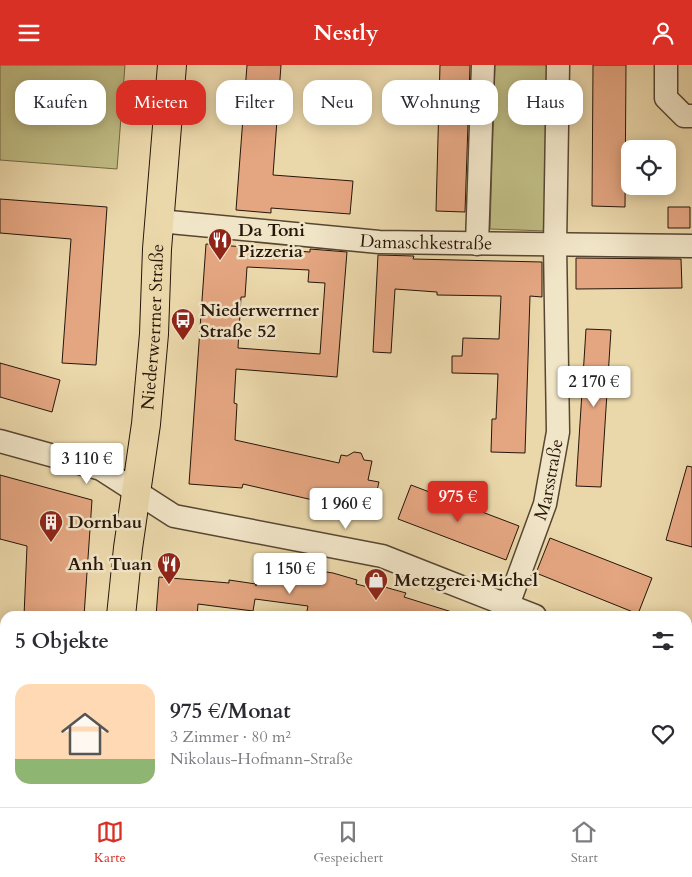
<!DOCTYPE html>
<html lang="de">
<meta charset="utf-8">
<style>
:root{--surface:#fff;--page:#f7f7f7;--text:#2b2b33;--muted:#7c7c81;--line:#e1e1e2;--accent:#d93025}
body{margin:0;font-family:Cardo,serif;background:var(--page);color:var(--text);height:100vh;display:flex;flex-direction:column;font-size:19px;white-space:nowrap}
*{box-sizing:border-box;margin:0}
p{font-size:16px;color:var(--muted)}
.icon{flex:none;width:28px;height:28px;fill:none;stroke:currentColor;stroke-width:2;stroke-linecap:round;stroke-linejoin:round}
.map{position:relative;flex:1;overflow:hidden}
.drawer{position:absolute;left:0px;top:546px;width:692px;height:196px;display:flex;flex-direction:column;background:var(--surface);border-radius:15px 15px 0 0;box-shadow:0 2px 12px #0003}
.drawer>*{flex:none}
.top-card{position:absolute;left:15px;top:15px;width:662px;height:45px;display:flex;gap:10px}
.buttons{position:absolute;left:621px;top:75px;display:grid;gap:10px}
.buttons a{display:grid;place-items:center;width:55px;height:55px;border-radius:10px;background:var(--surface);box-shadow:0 2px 12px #0003;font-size:25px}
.price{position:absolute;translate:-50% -42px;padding:0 11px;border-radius:5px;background:#fff;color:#222;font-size:16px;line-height:32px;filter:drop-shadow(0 1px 2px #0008)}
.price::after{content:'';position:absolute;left:50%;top:30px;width:15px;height:11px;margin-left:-8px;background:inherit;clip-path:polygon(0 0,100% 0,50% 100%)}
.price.selected{background:var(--accent);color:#fff}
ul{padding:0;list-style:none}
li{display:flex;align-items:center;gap:15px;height:125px;padding:0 15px}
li+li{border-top:1px solid var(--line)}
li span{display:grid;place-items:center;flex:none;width:140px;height:100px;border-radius:15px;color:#555}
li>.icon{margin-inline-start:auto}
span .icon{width:60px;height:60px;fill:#fffc;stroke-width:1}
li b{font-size:21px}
h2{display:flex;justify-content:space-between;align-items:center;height:60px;padding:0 15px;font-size:21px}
.chip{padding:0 18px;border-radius:15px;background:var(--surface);box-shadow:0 2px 12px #0003;font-size:18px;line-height:45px}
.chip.selected{background:var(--accent);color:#fff}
header{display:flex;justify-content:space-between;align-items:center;height:65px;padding:0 15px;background:var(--accent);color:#fff;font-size:22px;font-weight:700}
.tab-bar{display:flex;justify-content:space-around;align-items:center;height:70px;border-top:1px solid var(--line);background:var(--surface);font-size:14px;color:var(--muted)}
.tab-bar a{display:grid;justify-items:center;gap:2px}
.tab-bar .selected{color:var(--accent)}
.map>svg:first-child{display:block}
.green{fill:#bfbc83;stroke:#726946}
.building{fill:#e4a681;stroke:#26160a;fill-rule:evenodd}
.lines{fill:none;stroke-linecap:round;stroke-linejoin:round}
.minor-casing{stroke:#574632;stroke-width:25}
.major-casing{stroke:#26160a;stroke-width:30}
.minor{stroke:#f1e5c8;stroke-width:22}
.major{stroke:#ead7aa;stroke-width:28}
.labels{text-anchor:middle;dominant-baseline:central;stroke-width:5;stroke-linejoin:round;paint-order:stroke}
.poi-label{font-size:18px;font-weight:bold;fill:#26160a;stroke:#f1e5c8;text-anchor:start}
.street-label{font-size:18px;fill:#26160a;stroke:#f1e5c8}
</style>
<header><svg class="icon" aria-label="menu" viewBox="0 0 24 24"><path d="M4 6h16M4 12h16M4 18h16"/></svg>Nestly<svg class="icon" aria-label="person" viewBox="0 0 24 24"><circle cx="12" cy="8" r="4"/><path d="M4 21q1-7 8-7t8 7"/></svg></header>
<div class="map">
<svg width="692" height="742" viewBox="0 0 692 742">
<rect width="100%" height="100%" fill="#ead7aa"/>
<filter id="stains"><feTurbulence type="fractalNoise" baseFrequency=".004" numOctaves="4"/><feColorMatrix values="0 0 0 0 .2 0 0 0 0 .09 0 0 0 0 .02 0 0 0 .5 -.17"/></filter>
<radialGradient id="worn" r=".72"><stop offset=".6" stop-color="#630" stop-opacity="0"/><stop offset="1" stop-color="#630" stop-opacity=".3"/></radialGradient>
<path class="green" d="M0 0H125L117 104 0 95Z
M495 0H552L546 166 490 164Z"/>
<path class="building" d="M247 0H281L273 110 353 116 350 149 271 143V148L236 145Z
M440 0H470L465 147 436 146Z
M593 0H626L625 142 592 141Z
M0 134 107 142 96 300 62 298 71 174 0 168Z
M668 142H690V163H668Z
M206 179 310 187V184L347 187 337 312 236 304 234 338 237 339 235 375 339 398 341 390 347 391 354 387 361 388 364 395 372 396 368 415 379 417 373 442 363 440 361 446 243 419 242 423 189 419ZM247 202 309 205 308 217 325 218 320 289 238 283 241 232H245Z
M378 190 414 191 413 194 542 197V232L530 231 525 388 491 387 492 354H496L498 309 452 308V291H462L463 273 499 274 501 231 437 230V227L395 224 391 288 373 287Z
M576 193 681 194 682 223 576 224Z
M586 264 611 265 601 422 576 421Z
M0 298 60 315 52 347 0 332Z
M687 401 692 402V482L666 475Z
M0 410 92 435 84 551H24L27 481 0 474Z
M411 420 519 461 506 495 398 454Z
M550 473 652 513 638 549 536 508Z
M260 497 333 508 357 515 356 519 372 523 374 519 406 528 404 532 452 547 451 551H306L308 541 255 534 253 546 198 539 197 551H156L159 512 229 518V515L256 519V521Z"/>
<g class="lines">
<g class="minor-casing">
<g id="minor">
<path d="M666 0V33L684 51H692"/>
<path id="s1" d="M159 156 379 177 692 181"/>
<path d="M477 179 483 0"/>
<path d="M0 376 101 404 174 451 382 491 535 551"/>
<path id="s2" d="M504 551 545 439 558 367 555 180 558 0"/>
<path d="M688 616 692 618"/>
<path d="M688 732 692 727"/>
<path d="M419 742 422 738"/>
</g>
</g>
<g class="major-casing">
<g id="major">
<path id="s3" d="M121 551 128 483 146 359 154 269 157 184 172 0"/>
<path d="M103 742 104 738"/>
</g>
</g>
<use href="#minor" class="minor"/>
<use href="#major" class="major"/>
</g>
<defs>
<g id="restaurant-pin" transform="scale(1.25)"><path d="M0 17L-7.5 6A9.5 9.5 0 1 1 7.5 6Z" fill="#8f2418" stroke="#f1e5c8"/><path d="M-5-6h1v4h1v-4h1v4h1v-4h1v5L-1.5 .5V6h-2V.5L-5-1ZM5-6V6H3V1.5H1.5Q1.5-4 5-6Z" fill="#fff"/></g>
<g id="bus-pin" transform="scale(1.25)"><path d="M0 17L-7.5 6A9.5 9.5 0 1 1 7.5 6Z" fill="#8f2418" stroke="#f1e5c8"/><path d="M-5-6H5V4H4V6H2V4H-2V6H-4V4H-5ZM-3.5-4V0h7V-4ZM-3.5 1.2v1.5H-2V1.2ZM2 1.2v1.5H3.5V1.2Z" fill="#fff"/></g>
<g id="building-pin" transform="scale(1.25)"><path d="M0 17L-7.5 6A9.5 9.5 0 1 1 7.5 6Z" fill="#8f2418" stroke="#f1e5c8"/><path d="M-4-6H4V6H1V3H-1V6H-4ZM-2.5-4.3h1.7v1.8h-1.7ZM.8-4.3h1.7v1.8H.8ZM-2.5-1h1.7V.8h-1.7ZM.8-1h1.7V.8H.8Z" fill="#fff"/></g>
<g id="shop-pin" transform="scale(1.25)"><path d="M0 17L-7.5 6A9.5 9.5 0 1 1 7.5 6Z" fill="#8f2418" stroke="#f1e5c8"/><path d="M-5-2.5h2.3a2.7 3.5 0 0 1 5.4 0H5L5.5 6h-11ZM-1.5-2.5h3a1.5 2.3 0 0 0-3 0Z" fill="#fff"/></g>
</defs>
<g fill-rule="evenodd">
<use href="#restaurant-pin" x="220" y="175"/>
<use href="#bus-pin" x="183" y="255"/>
<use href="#building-pin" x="51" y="457"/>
<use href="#restaurant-pin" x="169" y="499"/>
<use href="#shop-pin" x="376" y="515"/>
</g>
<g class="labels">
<g class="poi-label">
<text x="238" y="165">Da Toni<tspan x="238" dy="21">Pizzeria</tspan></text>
<text x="200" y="245">Niederwerrner<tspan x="200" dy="21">Straße 52</tspan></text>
<text x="68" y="457">Dornbau</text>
<text x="152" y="499" text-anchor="end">Anh Tuan</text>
<text x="394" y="515">Metzgerei Michel</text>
</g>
<g class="street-label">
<text stroke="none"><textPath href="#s1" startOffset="268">Damaschkestraße</textPath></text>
<text stroke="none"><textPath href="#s3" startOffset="291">Niederwerrner Straße</textPath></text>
<text stroke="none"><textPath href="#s2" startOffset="144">Marsstraße</textPath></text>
</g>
</g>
<rect width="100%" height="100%" filter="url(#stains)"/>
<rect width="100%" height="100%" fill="url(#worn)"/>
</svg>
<div class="buttons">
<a><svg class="icon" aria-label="locate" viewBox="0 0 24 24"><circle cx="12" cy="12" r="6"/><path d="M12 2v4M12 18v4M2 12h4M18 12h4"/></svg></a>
</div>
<b class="price" style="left:594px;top:343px">2 170 €</b>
<b class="price" style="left:87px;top:420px">3 110 €</b>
<b class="price selected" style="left:458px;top:458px">975 €</b>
<b class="price" style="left:346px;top:465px">1 960 €</b>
<b class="price" style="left:290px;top:530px">1 150 €</b>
<div class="top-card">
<a class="chip">Kaufen</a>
<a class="chip selected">Mieten</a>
<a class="chip">Filter</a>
<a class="chip">Neu</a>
<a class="chip">Wohnung</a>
<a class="chip">Haus</a>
</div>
<section class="drawer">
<h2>5 Objekte<svg class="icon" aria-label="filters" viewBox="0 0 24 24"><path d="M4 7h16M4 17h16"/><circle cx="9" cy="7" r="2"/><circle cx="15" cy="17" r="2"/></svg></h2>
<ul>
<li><span style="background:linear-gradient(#ffd9b3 75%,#8fb573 0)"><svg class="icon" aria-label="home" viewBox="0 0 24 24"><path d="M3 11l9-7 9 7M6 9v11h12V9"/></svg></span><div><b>975 €/Monat</b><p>3 Zimmer · 80 m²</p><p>Nikolaus-Hofmann-Straße</p></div><svg class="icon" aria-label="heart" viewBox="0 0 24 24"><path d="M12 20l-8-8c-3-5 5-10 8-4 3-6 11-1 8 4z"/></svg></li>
</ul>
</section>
</div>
<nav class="tab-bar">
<a class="selected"><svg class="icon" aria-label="map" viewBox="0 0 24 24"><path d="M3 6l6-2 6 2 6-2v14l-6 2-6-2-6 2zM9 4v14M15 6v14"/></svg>Karte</a>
<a><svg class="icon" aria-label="saved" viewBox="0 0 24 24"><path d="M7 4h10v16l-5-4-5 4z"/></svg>Gespeichert</a>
<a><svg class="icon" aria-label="home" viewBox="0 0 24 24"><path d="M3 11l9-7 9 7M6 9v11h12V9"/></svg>Start</a>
</nav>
